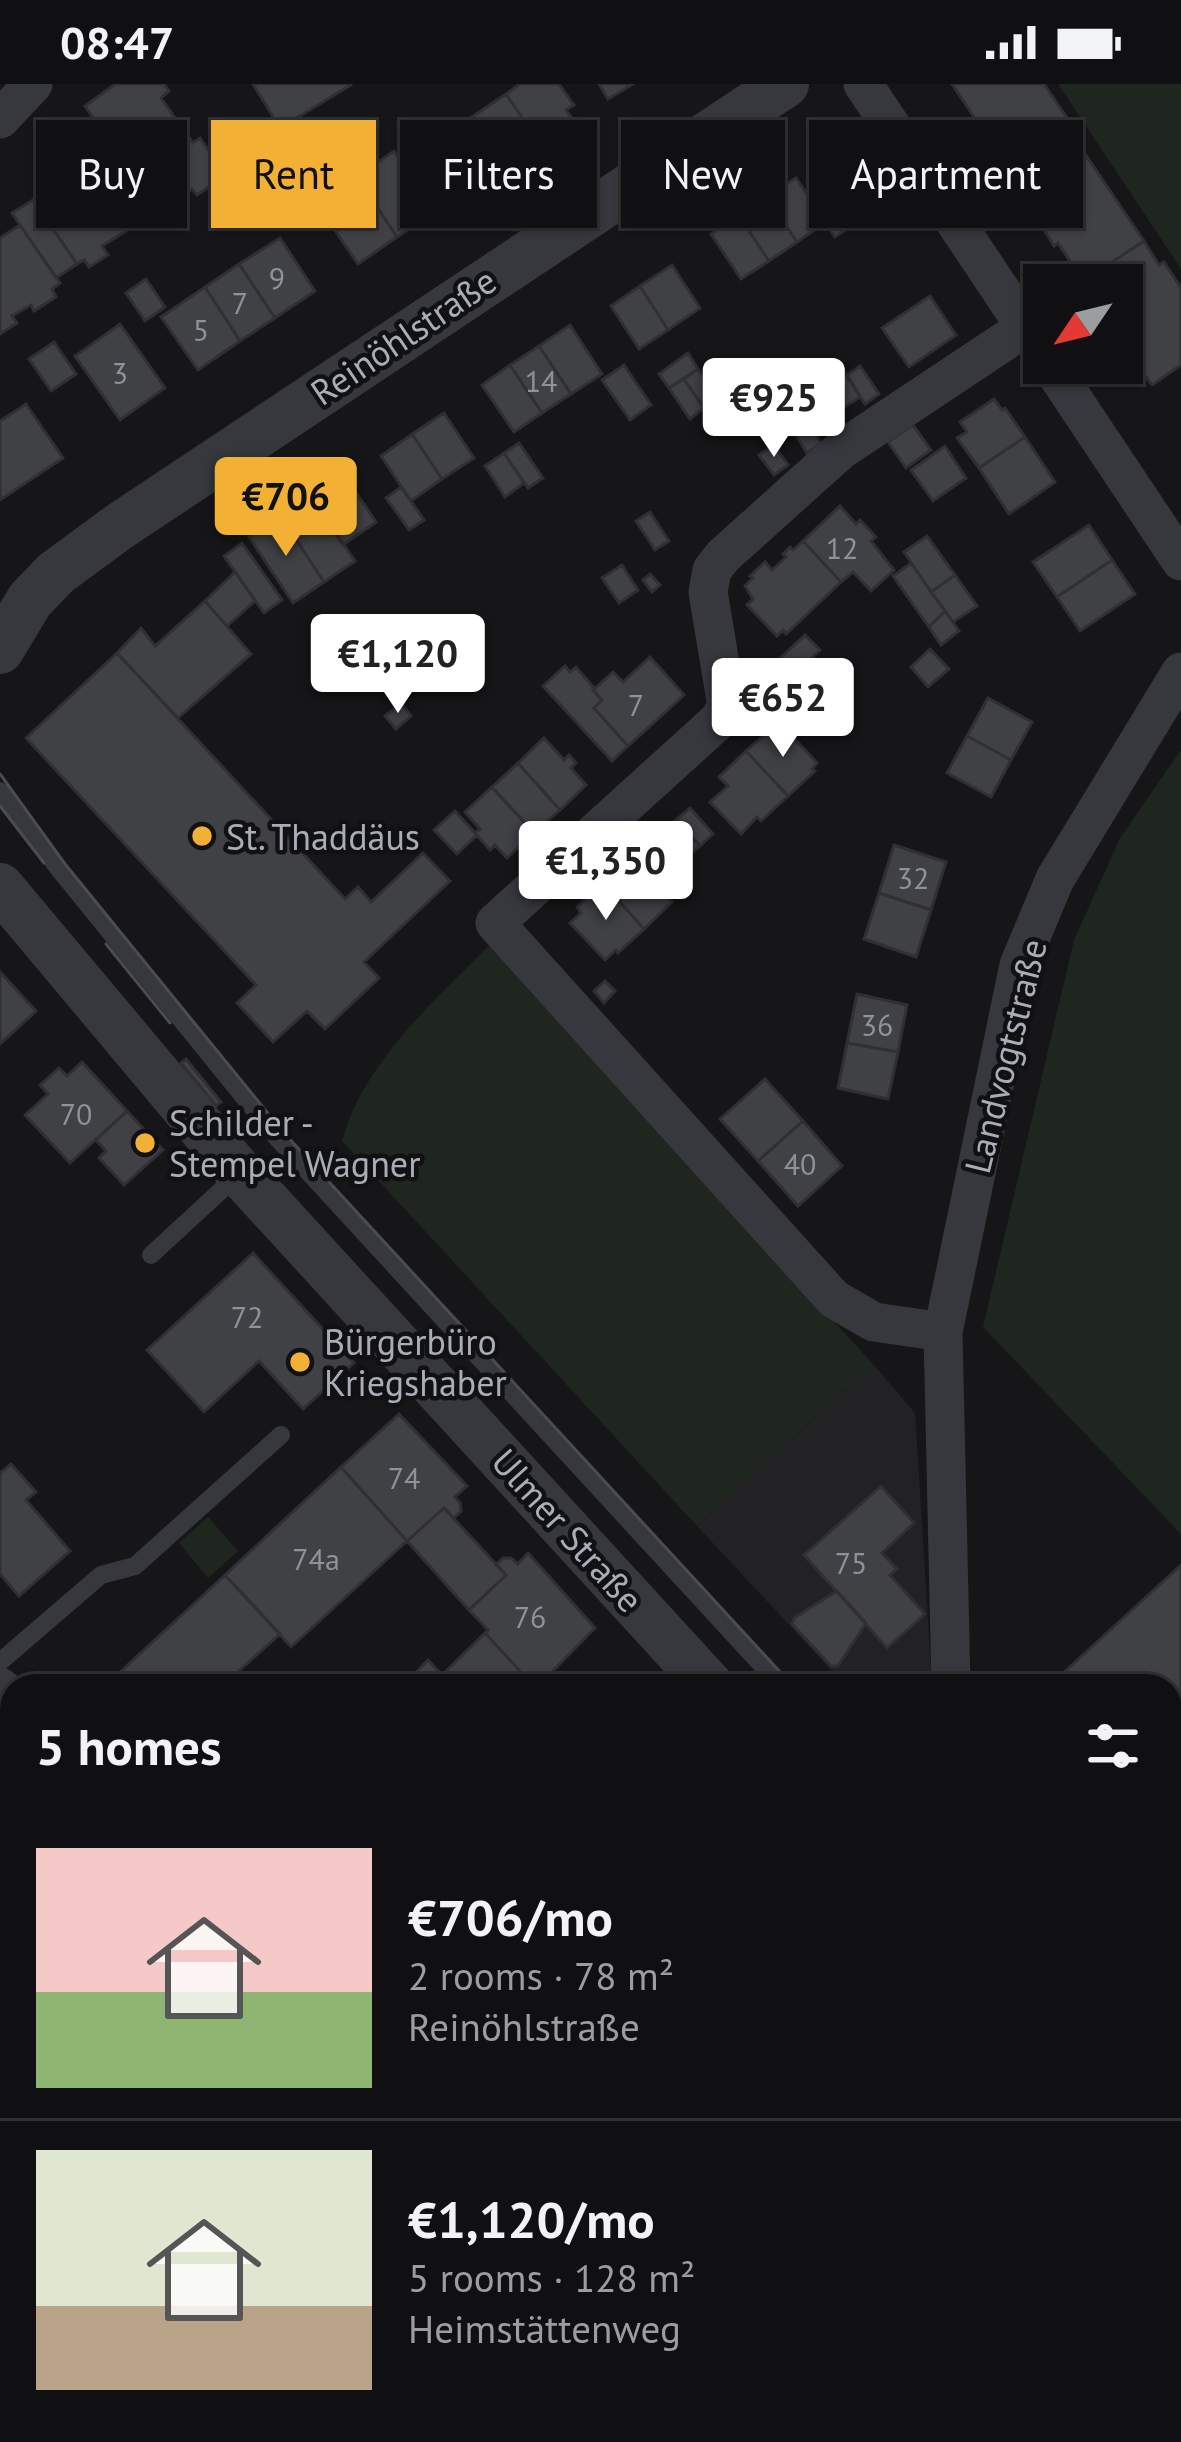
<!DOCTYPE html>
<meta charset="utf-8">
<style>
:root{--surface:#101012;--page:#1e1e20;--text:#f1f3f6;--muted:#9c9d9f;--line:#303032;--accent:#f2b134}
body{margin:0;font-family:"PT Sans",sans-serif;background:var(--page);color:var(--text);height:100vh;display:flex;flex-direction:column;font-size:45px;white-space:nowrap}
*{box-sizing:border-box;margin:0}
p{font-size:39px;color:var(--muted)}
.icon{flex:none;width:66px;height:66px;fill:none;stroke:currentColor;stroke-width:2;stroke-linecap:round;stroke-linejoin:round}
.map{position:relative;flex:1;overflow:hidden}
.drawer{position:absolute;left:0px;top:1590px;width:1182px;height:768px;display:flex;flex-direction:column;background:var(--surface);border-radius:36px 36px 0 0;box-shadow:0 3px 9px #0004,0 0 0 3px var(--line)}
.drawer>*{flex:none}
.top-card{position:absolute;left:36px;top:36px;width:1110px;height:108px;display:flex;gap:24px}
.needle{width:78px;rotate:235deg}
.controls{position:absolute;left:1023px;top:180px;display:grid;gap:24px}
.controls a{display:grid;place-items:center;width:120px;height:120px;border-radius:0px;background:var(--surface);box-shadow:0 3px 9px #0004,0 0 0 3px var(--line);font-size:60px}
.price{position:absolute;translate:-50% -102px;padding:0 27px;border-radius:12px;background:#fff;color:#222;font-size:39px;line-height:78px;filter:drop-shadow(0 3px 6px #0008)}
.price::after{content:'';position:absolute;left:50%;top:72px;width:36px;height:27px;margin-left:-18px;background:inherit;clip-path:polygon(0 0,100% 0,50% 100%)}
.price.current{background:var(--accent);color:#111}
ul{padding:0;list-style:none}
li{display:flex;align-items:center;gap:36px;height:300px;padding:0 36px}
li+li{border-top:3px solid var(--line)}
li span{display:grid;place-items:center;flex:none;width:336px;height:240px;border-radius:0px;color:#555}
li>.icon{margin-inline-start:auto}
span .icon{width:144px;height:144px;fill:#fffc;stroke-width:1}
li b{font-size:51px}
h2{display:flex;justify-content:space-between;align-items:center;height:144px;padding:0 36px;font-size:51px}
.pill{padding:0 42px;border-radius:0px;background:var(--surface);box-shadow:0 3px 9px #0004,0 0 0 3px var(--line);font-size:42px;line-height:108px}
.pill.current{background:var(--accent);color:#111}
.status{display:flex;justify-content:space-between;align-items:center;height:84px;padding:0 60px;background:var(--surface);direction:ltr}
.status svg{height:33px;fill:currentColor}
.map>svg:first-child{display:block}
.built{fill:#222225}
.green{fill:#1e261f}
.building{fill:#404145;stroke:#303034;stroke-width:3}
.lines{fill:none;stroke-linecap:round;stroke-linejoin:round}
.service{stroke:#37383d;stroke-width:18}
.minor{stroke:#37383d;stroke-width:39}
.tertiary{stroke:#37383d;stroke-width:48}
.tram{stroke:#4a4c52;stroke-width:3}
.poi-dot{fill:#f2b134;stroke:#111113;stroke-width:4.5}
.labels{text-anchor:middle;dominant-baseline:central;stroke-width:9;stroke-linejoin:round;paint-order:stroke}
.number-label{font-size:30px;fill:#8e929b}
.street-label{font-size:36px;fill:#a8adb8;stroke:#111113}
.poi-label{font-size:36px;fill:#a8adb8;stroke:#111113;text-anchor:start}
</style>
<div class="status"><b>08:47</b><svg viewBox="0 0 49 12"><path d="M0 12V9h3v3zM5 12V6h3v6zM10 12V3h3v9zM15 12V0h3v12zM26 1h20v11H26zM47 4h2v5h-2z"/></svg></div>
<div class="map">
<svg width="1181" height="2358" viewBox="0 0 1181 2358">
<rect width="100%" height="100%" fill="#161618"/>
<path class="built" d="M873 1280 915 1329 932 1602H846L697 1442Z"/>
<path class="green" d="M1059 0H1181V185L1058 0Z
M1181 666V1450L983 1243 1074 856 1120 754Z
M490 861 873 1280 697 1442 342 1057C362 981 435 915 490 861Z
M208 1433 238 1467 208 1494 179 1459Z
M720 2346H769L780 2358H730Z"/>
<path class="building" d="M115 0H164L169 7 161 14 193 59 200 54 226 91 197 111 192 105 102 162 108 171 89 183 84 176 77 180 39 124 118 70 85 22Z
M253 0H351V1L280 44Z
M520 0H559L574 21 566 26 574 37 540 60 506 10Z
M599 0H633L608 15Z
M952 0H1044L1069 37 1065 39 1077 58 1017 98 988 52 981 58 969 41 976 36Z
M506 10 540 60 501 87 466 37Z
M1077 58 1144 157 1083 197 1058 159 1054 162 1043 144 1046 142 1017 98Z
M394 67 435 128 397 153 357 93Z
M849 92 873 127 835 153 811 118Z
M357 93 397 153 358 180 317 120Z
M796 94 826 138 797 158 766 113Z
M766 113 797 158 769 177 739 132Z
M33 116 77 180 56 194 12 129Z
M739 132 769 177 741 195 711 150Z
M20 141 60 199 52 205 56 213 34 227 31 221 12 232 17 239 0 250V154Z
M280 154 315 207 275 234 239 180Z
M1144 157 1159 181 1164 178 1181 204V281L1152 301 1125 265 1130 262 1122 251V201H1086L1083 197Z
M239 180 275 234 240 257 205 203Z
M672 181 700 224 668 246 640 202Z
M146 195 165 223 145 237 126 209Z
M640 202 668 246 639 265 611 222Z
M205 203 240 257 198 286 161 233Z
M930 212 956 251 909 283 882 244Z
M120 240 165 304 120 336 75 272Z
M570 241 602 290 571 310 539 262Z
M54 258 76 290 51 307 29 275Z
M539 262 571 310 542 329 510 281Z
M688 269 698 285 669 304 659 290Z
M838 278 860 313 841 325 818 290Z
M510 281 542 329 514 348 482 301Z
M624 281 651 321 630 336 602 296Z
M860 282 879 310 865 320 847 291Z
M698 285 719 315 704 324 684 295Z
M684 295 704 324 690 335 669 304Z
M823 297 841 325 826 335 808 307Z
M808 307 826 335 811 344 793 316Z
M994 315 1002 326 1005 324 1025 353 979 384 957 354 967 348 960 338Z
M26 320 63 374 0 416V337Z
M444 329 474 374 442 395 412 350Z
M807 339 821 359 807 369 794 348Z
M913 341 931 366 906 384 888 358Z
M412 350 442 395 411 417 381 372Z
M1025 353 1055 398 1009 430 979 384Z
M519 359 543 394 528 404 504 369Z
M774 361 788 381 774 391 759 371Z
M945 362 966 394 933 417 911 386Z
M504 369 524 399 505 413 485 382Z
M343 389 376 438 343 461 310 411Z
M401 403 424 436 409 446 386 414Z
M310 411 355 477 324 498 280 431Z
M840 422 856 440 860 436 876 453 871 457 894 486 871 507 853 488 841 498 803 457Z
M650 428 669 457 655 466 636 437Z
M280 431 324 498 293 519 249 453Z
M1089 441 1112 476 1057 513 1033 478Z
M927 452 955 491 931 508 904 468Z
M803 457 841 498 786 550 783 546 777 552 747 521 753 515 745 502 753 494 750 492 765 478 772 486 786 473 783 470 790 463 793 466Z
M242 459 282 516 264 529 224 472Z
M1112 476 1135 510 1080 547 1057 513Z
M911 479 945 527 929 543 893 492Z
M622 481 638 506 619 519 602 494Z
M235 488 255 517 227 542 205 517Z
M650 490 660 501 652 508 643 496Z
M955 491 977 522 953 538 931 508Z
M205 517 251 570 178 634 117 569 141 544 155 562Z
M945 527 959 547 941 561 929 543Z
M805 551 820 566 789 595 775 579Z
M930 565 949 585 928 603 911 583Z
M117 569 345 815 358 803 371 818 423 769 450 797 364 878 379 894 325 945 307 927 273 958 237 919 256 901 26 654Z
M650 573 684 611 628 662 594 624 602 616 593 606 613 588 623 598Z
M806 579 823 597 787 630 770 612Z
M565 582 570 588 576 583 595 605 593 606 602 616 594 624 628 662 612 677 543 602Z
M988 614 1032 638 1011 676 967 652Z
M401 619 411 632 396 645 385 632Z
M773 643 781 651 787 646 817 679 812 685 815 687 788 712 746 667Z
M967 652 1011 676 991 713 947 689Z
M544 654 564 676 569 671 576 679 571 684 586 701 560 726 518 679Z
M746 667 788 712 761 737 757 733 741 750 710 718 728 702 719 693Z
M518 679 560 726 534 749 492 703Z
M492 703 534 749 507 774 495 761 490 766 475 749 480 745 465 728Z
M690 724 713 750 700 762 676 736Z
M455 727 477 751 457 770 434 746Z
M676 736 700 762 681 778 659 753Z
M894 761 946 778 931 826 879 809Z
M630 774 644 789 650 782 675 809 669 815 672 818 644 845 603 799Z
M603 799 644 845 618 869 616 866 605 876 570 839 581 829 577 823Z
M879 809 931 826 916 873 864 855Z
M0 888 36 927 0 960Z
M605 897 615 907 604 919 594 907Z
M857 910 907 921 898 968 847 959Z
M847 959 898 968 888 1015 838 1004Z
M186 975 221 1018 216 1022 181 979Z
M82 978 127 1027 70 1079 25 1031 48 1010 40 1001 59 984 67 992Z
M765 995 803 1037 758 1077 720 1035Z
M127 1027 163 1066 124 1101 99 1074 106 1067 96 1056Z
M803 1037 842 1082 798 1122 758 1077Z
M253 1169 354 1279 303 1325 259 1277 204 1328 147 1266Z
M399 1330 467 1402 455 1413 460 1419 461 1427 454 1434 444 1424 407 1457 341 1383Z
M11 1380 36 1408 26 1416 70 1467 19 1512 0 1490V1389Z
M341 1383 407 1457 291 1563 225 1491Z
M881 1402 914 1439 882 1469 897 1485 890 1491 925 1530 887 1564 804 1471Z
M444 1424 506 1491 469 1526 407 1457Z
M528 1469 595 1544 538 1602H534L485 1549 488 1546 469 1526 506 1491 496 1481 503 1474H511L518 1480Z
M1181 1481V1822L1170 1810V1602H1049Z
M225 1491 280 1550 222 1602H105Z
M837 1507 866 1539 838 1582H831L792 1540 794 1534Z
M485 1549 534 1602H403L428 1576 442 1591Z
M12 1725V1755L0 1744V1738Z
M12 1956V1986L0 1966Z
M1170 2213 1181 2225V2244L1170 2254Z
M1170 2261 1181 2273V2307L1170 2295Z
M0 2296 12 2318V2326L0 2332Z
M1181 2308V2358H1171L1160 2346H1170V2318Z
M12 2326V2346H27L33 2355 27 2358H0V2332Z
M52 2346H65L71 2358H51L46 2349Z
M263 2346H277L285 2358H245Z
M513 2346H552L531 2358H520Z
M513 2346 520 2358H498L492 2347Z
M612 2346H672L660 2358H620L610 2348Z
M907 2346H1030L1044 2358H921Z
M1129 2346H1160L1171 2358H1116Z"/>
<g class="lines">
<path class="service" d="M0 707 59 785 278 1055 781 1602
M151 1171 240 1089
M0 1578 101 1491 135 1482 281 1351
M1170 2024 1181 2036"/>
<path class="minor" d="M863 0 1044 271
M0 35 33 0
M1049 279 1181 477
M943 1248 874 1238 834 1215 495 839 719 636 727 622 708 508 712 486 723 472 841 366 1026 243
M951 1602 943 1248 1019 881 1055 795 1181 588
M0 1603 12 1613
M0 2078 12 2096
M176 2346 184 2358
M833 2346 846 2358"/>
<path class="tertiary" d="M0 566 30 516 56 489 120 442 785 0
M0 803 240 1089 710 1602
M1170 1894 1181 1907
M1170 2088 1181 2100"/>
<path class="tram" d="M0 690 65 780 284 1049 793 1602
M0 722 44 779
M106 860 170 939
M1170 2009 1181 2021
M1170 2036 1181 2048"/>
</g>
<g class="poi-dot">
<circle cx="202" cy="752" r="12"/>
<circle cx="145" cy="1059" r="12"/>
<circle cx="300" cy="1278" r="12"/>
</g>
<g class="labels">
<g class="number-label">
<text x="277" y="193">9</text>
<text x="240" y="218">7</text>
<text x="201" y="245">5</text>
<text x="120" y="288">3</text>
<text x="541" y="296">14</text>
<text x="842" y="463">12</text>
<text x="636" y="620">7</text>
<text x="913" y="793">32</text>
<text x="877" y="940">36</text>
<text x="76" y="1029">70</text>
<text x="800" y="1079">40</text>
<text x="247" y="1232">72</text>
<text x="404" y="1393">74</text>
<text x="316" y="1474">74a</text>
<text x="851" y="1478">75</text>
<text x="530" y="1532">76</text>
</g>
<g class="street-label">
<text transform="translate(403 252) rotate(-34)">Reinöhlstraße</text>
<text transform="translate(1005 972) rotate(-76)">Landvogtstraße</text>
<text transform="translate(568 1446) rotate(48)">Ulmer Straße</text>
</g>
<g class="poi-label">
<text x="226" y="752">St. Thaddäus</text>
<text x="169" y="1038">Schilder -<tspan x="169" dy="41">Stempel Wagner</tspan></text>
<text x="324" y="1257">Bürgerbüro<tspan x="324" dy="41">Kriegshaber</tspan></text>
</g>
</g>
</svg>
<div class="controls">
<a><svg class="needle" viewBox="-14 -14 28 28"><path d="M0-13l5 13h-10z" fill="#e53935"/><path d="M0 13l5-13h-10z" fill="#9c9d9f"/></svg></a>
</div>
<b class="price" style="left:774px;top:376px">€925</b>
<b class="price current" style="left:286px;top:475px">€706</b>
<b class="price" style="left:398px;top:632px">€1,120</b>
<b class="price" style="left:783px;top:676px">€652</b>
<b class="price" style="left:606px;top:839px">€1,350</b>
<div class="top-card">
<a class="pill">Buy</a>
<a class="pill current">Rent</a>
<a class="pill">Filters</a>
<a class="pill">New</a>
<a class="pill">Apartment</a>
</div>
<section class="drawer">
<h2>5 homes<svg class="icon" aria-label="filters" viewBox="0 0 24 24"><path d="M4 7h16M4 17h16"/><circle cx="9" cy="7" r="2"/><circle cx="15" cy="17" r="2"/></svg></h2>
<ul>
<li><span style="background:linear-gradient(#f6c9c9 60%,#8fb573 0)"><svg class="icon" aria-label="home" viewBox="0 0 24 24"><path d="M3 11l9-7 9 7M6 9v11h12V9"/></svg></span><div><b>€706/mo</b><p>2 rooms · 78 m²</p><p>Reinöhlstraße</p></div></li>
<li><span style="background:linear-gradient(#dfe7d0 65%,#b9a48a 0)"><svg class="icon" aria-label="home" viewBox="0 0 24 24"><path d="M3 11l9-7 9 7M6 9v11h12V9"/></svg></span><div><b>€1,120/mo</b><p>5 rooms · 128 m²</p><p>Heimstättenweg</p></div></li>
</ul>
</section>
</div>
